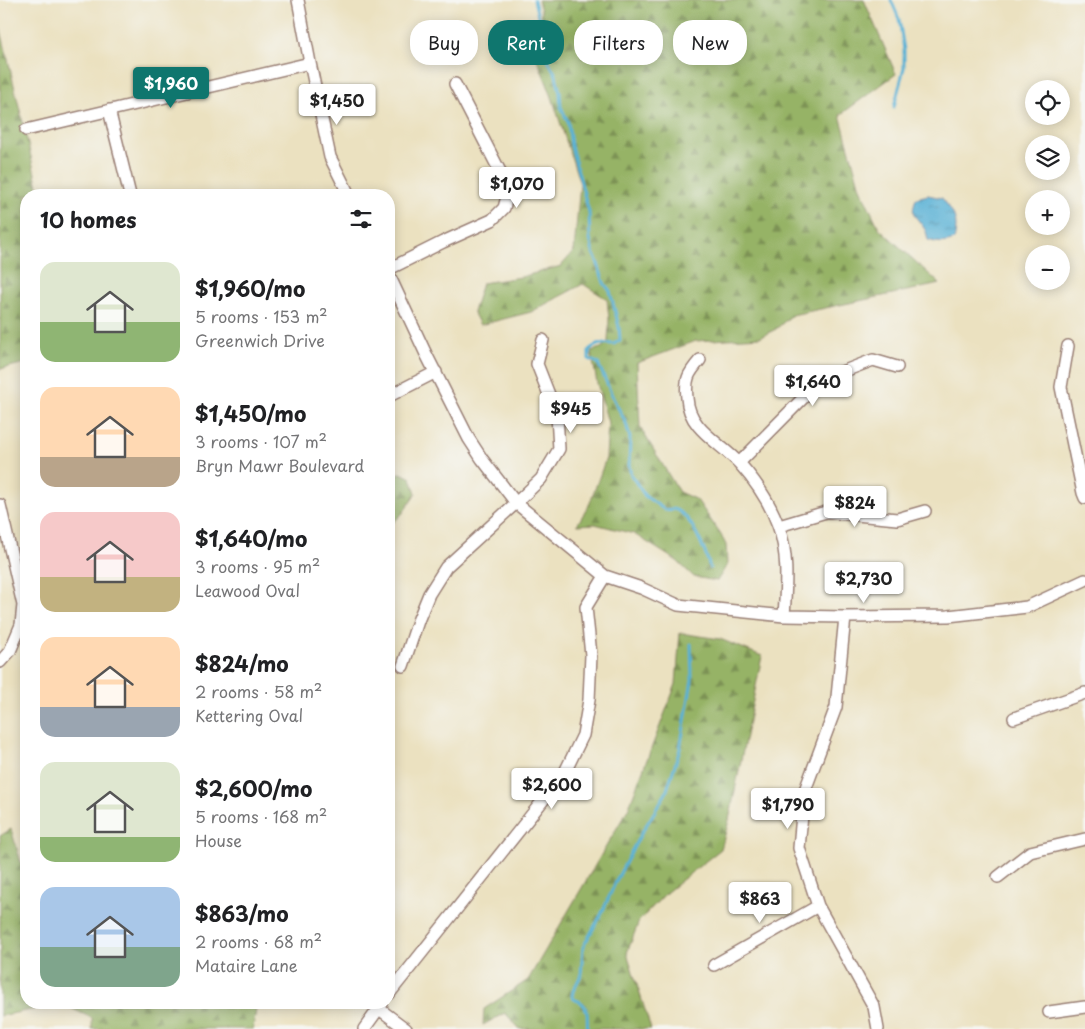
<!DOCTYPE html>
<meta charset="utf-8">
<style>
:root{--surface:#fff;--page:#f6f6f6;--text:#202124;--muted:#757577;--accent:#0f766e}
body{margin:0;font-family:"Playpen Sans",sans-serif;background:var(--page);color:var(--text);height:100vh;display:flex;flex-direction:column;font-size:19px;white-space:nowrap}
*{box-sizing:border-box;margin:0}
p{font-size:16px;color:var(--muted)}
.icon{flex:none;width:28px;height:28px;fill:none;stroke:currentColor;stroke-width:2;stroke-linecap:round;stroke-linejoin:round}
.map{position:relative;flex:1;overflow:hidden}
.side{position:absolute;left:20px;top:189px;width:375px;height:820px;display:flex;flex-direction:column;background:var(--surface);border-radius:20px;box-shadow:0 2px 12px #0003}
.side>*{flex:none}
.banner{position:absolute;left:410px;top:20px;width:475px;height:45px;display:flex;gap:10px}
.fabs{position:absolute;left:1025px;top:80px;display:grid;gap:10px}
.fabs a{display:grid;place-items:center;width:45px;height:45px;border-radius:50%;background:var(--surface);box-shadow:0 2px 12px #0003;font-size:25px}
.price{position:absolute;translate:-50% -42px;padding:0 11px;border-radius:5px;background:#fff;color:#222;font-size:16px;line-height:32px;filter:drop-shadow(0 1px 2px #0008)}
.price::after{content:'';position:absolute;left:50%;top:30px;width:15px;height:11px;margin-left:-8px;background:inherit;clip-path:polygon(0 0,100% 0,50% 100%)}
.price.active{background:var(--accent);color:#fff}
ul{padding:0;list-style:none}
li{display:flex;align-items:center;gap:15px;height:125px;padding:0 20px}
li span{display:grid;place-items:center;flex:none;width:140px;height:100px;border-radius:15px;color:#555}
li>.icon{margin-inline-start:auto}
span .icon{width:60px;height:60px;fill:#fffc;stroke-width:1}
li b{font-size:21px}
h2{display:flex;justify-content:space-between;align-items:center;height:60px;padding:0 20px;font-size:21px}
.tag{padding:0 18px;border-radius:20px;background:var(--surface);box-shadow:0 2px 12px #0003;font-size:18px;line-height:45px}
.tag.active{background:var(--accent);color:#fff}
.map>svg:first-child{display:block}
.forest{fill:url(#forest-firs);stroke:#706948}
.water{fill:url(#water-ripples);stroke:#516880}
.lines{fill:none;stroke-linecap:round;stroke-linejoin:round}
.stream{stroke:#58b1d5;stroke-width:3}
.street-casing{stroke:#9a8076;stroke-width:14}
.street{stroke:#fff;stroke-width:11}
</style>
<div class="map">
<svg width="1085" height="1029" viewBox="0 0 1085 1029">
<defs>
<pattern id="forest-firs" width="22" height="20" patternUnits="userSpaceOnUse" patternTransform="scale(1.25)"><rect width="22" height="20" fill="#96b366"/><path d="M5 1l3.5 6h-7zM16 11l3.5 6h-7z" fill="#7c9154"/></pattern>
<pattern id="water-ripples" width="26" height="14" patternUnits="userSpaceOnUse" patternTransform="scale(1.25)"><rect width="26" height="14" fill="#58b1d5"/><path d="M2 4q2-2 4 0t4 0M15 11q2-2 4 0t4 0" fill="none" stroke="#4b8fad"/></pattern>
</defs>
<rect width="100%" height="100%" fill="#f6f6f2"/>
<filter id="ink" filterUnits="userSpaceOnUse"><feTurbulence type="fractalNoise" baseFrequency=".02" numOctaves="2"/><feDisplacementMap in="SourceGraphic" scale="10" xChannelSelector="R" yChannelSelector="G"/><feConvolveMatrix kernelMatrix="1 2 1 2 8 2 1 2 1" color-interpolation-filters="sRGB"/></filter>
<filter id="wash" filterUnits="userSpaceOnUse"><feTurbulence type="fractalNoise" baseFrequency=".0096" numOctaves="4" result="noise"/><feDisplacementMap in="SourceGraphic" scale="20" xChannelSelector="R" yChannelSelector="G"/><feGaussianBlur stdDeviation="1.12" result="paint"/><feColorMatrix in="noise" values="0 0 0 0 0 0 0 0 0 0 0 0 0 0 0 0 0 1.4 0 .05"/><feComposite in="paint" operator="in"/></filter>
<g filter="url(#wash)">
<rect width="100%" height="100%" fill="#ebe1c0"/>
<path class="forest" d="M538 0H864L896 74 840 115 860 188 879 228 940 284 792 315 776 329 760 337 696 341 637 363 640 427 679 492 697 500 721 535 726 545 727 565 717 581 694 577 677 561 634 534 595 524 577 525 590 503 606 458 608 423 597 383 591 351 601 348 608 342 609 319 607 299 583 284 531 312 480 325 473 312 482 283 521 277 561 266 574 251 580 184 551 94 537 59 541 11Z
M0 26 40 195H26V363L0 369Z
M401 473 411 478 416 494 402 514 389 527V476Z
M680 633 720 639 762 656 729 820 721 849 667 892 639 921 627 953 651 1029H520L505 1013 483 1025 484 1009 528 980 628 809 676 684Z
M11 829 26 879V1002L257 1003 253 1029H92V1018L62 1004 0 1016V836Z"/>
<path class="water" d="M928 195 942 198C954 213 959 220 954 240 945 244 937 243 928 240 927 236 927 232 924 228 915 214 910 217 916 198Z"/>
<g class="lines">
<path class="stream" d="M534 0 549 62 556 75 560 93 561 107 568 122 571 146 589 212 590 239 593 253 597 261 604 283 610 291 619 327 620 340 614 344C604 343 597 343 589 350V359L598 363 614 400 626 423 630 438 629 465 631 475 645 496 665 510C668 510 670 509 673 509 691 512 706 553 710 568
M891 0 899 19 904 50V68L894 107
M588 1029C586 1021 590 1010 582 1003 578 999 576 1003 572 996L573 991 581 975 583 947 601 915 617 879 639 837 666 793 680 749 692 680 691 644"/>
</g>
</g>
<g filter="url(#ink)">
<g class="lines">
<g class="street-casing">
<path id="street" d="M298 0 310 63 330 157 349 195
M109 110 130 195
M26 130 310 63
M389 269 443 242 492 220 504 208 509 189 455 84
M389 275 425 352 469 439 482 459 516 503 605 576 641 588 678 605 784 616 845 617 948 616 1027 607 1085 580
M1068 346 1061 387 1083 493 1085 498
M700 360C688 374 685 379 687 398 689 430 720 442 740 464 756 482 770 503 778 525 789 554 786 586 784 616
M389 396 436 372
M739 463 821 380 873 360 897 367
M0 505 23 605 21 625 10 651 0 662
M779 526 826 512 897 519 925 511
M845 617 836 707 804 793 799 848 818 906 874 1007 878 1029
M403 666 418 621 429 594 446 567 516 503 541 479 559 449 557 415 537 364 543 340
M1014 718 1085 693
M998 877 1030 852 1085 839
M714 965 818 906
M389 994 564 774 583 735 589 700 591 655 586 607 605 576
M378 1008 406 1029
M1049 1012 1085 1007
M364 1029 382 1004"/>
</g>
<use href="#street" class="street"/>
</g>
</g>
</svg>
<div class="fabs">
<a><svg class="icon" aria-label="locate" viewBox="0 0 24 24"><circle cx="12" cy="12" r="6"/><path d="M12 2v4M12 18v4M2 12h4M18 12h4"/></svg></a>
<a><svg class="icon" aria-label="layers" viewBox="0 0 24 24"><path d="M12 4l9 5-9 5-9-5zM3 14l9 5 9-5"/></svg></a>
<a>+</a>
<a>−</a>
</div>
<b class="price active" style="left:171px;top:109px">$1,960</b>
<b class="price" style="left:337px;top:126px">$1,450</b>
<b class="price" style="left:517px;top:209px">$1,070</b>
<b class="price" style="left:813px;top:407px">$1,640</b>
<b class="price" style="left:571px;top:434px">$945</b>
<b class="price" style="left:855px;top:528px">$824</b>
<b class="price" style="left:864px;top:604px">$2,730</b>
<b class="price" style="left:552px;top:810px">$2,600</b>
<b class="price" style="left:788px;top:830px">$1,790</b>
<b class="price" style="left:760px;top:924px">$863</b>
<div class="banner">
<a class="tag">Buy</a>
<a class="tag active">Rent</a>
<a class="tag">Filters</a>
<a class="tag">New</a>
</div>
<section class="side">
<h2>10 homes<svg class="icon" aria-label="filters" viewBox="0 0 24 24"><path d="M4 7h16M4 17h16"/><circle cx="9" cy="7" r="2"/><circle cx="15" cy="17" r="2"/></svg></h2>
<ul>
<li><span style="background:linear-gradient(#dfe7d0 60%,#8fb573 0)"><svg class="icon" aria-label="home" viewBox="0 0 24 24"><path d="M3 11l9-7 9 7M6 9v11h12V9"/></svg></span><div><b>$1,960/mo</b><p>5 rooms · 153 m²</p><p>Greenwich Drive</p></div></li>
<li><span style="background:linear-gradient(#ffd9b3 70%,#b9a48a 0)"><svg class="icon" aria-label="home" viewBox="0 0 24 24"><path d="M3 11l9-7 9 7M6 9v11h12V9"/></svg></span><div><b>$1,450/mo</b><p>3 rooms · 107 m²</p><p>Bryn Mawr Boulevard</p></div></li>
<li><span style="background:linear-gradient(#f6c9c9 65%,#c2b280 0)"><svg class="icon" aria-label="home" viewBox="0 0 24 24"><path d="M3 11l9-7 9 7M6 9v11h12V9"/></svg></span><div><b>$1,640/mo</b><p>3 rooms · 95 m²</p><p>Leawood Oval</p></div></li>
<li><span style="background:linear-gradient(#ffd9b3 70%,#9aa5b1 0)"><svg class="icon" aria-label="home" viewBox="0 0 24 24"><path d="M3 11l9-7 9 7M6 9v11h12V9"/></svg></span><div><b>$824/mo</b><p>2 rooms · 58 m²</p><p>Kettering Oval</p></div></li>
<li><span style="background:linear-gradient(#dfe7d0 75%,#8fb573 0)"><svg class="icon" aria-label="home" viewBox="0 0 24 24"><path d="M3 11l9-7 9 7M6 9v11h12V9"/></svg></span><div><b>$2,600/mo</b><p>5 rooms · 168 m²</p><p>House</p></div></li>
<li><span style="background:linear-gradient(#a9c7e8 60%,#7fa58c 0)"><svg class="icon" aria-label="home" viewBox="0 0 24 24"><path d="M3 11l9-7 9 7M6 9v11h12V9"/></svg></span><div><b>$863/mo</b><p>2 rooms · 68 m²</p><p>Mataire Lane</p></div></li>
</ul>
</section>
</div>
